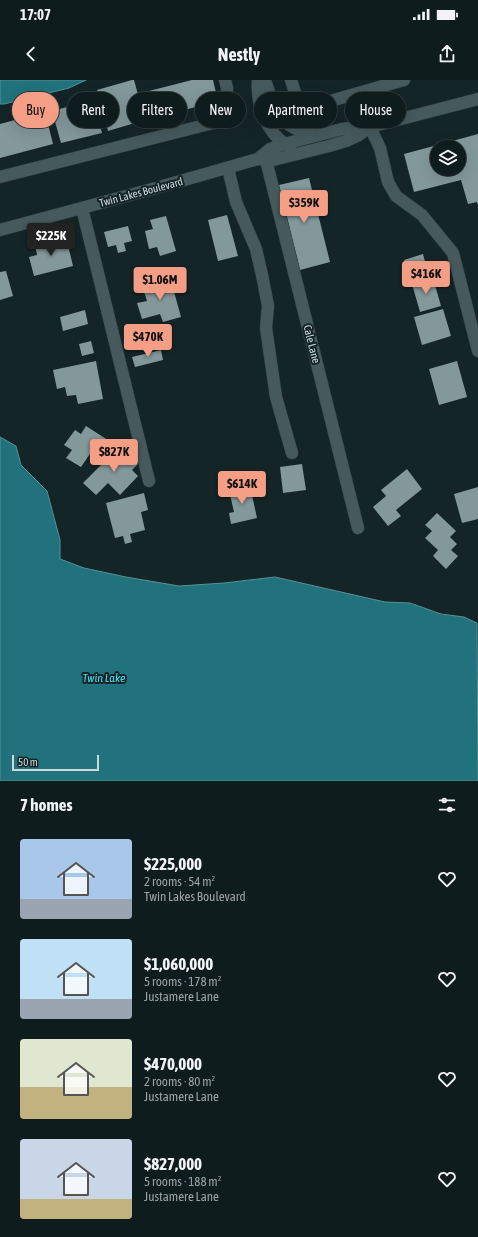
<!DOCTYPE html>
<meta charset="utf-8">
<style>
:root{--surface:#0f1c1e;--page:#182527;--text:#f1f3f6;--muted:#9ba1a4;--line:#2f3a3c;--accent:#f49e86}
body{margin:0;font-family:"Asap Condensed",sans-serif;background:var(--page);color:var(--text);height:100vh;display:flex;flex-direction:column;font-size:15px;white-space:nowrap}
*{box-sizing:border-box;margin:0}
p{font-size:13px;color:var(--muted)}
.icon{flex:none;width:22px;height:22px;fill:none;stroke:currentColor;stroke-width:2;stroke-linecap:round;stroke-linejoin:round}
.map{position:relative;height:701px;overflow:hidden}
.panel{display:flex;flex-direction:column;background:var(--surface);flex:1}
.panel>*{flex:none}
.banner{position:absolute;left:12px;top:12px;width:454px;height:36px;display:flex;gap:8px}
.buttons{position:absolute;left:430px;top:60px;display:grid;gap:8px}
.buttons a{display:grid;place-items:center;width:36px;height:36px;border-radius:50%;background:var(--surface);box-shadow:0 4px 16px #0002,0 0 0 1px var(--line);font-size:20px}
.scale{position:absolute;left:12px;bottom:10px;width:87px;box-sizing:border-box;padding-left:4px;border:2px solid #ced8da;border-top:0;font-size:11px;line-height:14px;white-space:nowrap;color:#ced8da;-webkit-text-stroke:3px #142528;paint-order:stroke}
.price{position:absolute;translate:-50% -34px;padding:0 9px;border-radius:4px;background:var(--accent);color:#111;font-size:13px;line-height:26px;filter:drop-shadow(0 1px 2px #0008)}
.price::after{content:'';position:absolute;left:50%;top:24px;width:12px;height:9px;margin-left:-6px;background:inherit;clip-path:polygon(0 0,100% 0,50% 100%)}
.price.active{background:#222;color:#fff}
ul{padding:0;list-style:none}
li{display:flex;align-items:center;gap:12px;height:100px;padding:0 20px}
li span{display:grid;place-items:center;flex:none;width:112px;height:80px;border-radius:4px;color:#555}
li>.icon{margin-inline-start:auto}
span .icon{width:48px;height:48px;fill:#fffc;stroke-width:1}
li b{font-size:17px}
h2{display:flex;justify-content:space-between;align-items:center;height:48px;padding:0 20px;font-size:17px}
.tag{padding:0 14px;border-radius:18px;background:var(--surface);box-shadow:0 4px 16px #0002,0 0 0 1px var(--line);font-size:14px;line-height:36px}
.tag.active{background:var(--accent);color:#111}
.status{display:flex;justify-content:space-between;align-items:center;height:28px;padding:0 20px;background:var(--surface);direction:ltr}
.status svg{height:11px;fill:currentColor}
header{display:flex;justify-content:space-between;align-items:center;height:52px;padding:0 20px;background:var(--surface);font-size:18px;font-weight:700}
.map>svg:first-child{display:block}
.water{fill:#21727c;stroke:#559198}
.building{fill:#83989b;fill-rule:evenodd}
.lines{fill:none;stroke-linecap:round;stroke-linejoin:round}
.minor-casing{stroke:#323e41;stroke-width:13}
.minor{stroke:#46595c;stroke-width:12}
.labels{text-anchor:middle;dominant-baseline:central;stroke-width:4;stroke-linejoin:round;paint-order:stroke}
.street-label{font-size:11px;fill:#ced8da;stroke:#142528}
.water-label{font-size:12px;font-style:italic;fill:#47dff1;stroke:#142528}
</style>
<div class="status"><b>17:07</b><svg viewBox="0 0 49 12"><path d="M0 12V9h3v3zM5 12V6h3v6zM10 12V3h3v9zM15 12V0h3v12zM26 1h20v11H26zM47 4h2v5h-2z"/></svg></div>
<header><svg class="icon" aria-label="back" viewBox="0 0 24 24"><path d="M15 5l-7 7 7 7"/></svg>Nestly<svg class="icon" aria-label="share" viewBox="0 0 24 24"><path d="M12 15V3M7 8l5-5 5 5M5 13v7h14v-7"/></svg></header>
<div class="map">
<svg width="478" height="701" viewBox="0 0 478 701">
<rect width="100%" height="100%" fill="#142528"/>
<path class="water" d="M0 0H86L69 8 4 24H0Z
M0 357 16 366 21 385 47 411 60 460V479L84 488 126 497 179 506 224 503 275 497 385 522 410 523 441 534 464 537 477 543 478 701H0Z"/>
<path class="building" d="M132 0H134L145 40 108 51 97 10Z
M192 0H213L218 21 151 39 145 12Z
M93 20 102 53 61 63 52 31Z
M45 32 53 64 0 78V44Z
M478 54V125L477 122 468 124 461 100 414 112 404 74ZM437 67H459V89H437Z
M309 98 330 182 300 190 279 105Z
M227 135 238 176 218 181 208 140Z
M166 136 176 171 160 176 157 167 149 169 145 151 153 149 150 140Z
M128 146 132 161 124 163 126 171 118 173 116 165 108 167 104 152Z
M66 157 73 186 34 196 29 177 37 175 35 165Z
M423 174 429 197 410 202 404 180Z
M6 191 13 216 0 220V192Z
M170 197 181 237 163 242 160 234 142 239 137 223 147 221 142 205Z
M433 198 441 226 420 232 412 204Z
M443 229 451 256 422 265 414 237Z
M85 230 88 244 63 251 60 237Z
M91 261 94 273 82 276 79 264Z
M161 270 163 280 135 287 132 277Z
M96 281 103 319 78 324 76 315 67 316 65 307 57 309 53 290Z
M457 281 467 317 439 325 429 289Z
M86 346 114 364 106 375 94 368 81 387 66 378 72 370 64 365 75 350 81 354Z
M120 366 138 384 132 390 138 396 120 415 108 403 96 415 83 403Z
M302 384 306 410 283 413 280 387Z
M407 389 422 409 396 430 401 436 388 446 373 427 386 416 381 410Z
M250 406 257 438 231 444 229 433 234 432 229 410Z
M478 407V439L462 443 454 414Z
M144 413 148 430 141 432 145 450 130 454 132 462 125 464 123 456 115 458 106 423Z
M437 433 456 451 450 457 457 464 451 470 458 476 446 489 433 476 438 470 425 458 432 451 425 445Z"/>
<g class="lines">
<g class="minor-casing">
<path id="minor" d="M258 0C256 25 267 55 290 67
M263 0 266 3C275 34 282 48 315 55
M291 0 298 22 306 28 404 0
M370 47 380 68 388 102 396 116 422 135 453 173 478 271
M258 79 270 69 284 64 342 49 356 47H370L478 19
M266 80 358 448
M228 88 236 122 256 169 262 195 268 226 266 248 276 317 292 373
M0 97 225 40 227 8 225 0
M82 128 149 401
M0 150 156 108 258 79 273 80 329 66 346 61 359 55 370 47"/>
</g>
<use href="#minor" class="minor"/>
</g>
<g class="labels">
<g class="street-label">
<text transform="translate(141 112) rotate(-15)">Twin Lakes Boulevard</text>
<text transform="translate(312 264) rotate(76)">Cale Lane</text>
</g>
<g class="water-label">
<text x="104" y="598">Twin Lake</text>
</g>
</g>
</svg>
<div class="buttons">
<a><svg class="icon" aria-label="layers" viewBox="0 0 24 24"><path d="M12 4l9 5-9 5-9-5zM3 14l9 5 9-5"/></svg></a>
</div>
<div class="scale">50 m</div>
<b class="price" style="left:304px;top:144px">$359K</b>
<b class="price active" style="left:51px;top:177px">$225K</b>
<b class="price" style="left:426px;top:215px">$416K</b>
<b class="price" style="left:160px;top:221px">$1.06M</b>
<b class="price" style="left:148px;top:278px">$470K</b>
<b class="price" style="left:114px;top:393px">$827K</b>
<b class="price" style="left:242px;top:425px">$614K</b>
<div class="banner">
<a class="tag active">Buy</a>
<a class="tag">Rent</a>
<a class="tag">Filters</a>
<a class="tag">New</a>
<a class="tag">Apartment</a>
<a class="tag">House</a>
</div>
</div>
<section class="panel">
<h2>7 homes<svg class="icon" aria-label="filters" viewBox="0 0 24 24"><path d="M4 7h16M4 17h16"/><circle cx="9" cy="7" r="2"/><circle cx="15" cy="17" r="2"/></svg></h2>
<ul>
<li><span style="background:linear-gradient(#a9c7e8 75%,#9aa5b1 0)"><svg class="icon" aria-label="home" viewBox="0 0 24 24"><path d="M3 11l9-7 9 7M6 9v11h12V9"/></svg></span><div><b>$225,000</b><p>2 rooms · 54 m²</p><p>Twin Lakes Boulevard</p></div><svg class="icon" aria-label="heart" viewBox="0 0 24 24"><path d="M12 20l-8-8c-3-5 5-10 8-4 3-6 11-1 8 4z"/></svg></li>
<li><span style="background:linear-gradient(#bfe0f5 75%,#9aa5b1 0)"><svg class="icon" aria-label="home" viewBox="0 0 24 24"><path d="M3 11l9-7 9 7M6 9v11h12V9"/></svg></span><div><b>$1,060,000</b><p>5 rooms · 178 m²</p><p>Justamere Lane</p></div><svg class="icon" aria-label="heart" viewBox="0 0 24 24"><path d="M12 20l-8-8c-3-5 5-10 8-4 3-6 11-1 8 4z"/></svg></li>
<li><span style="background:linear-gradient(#dfe7d0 60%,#c2b280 0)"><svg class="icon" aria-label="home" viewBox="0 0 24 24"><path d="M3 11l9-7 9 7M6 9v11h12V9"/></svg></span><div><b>$470,000</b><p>2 rooms · 80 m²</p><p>Justamere Lane</p></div><svg class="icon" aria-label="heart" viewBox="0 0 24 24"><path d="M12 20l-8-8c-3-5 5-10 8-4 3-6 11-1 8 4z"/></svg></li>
<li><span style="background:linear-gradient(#c9d6e8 75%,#c2b280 0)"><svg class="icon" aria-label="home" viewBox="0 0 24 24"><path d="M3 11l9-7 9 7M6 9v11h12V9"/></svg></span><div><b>$827,000</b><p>5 rooms · 188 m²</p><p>Justamere Lane</p></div><svg class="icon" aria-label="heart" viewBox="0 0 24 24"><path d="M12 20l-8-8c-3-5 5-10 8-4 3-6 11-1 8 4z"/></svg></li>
</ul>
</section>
